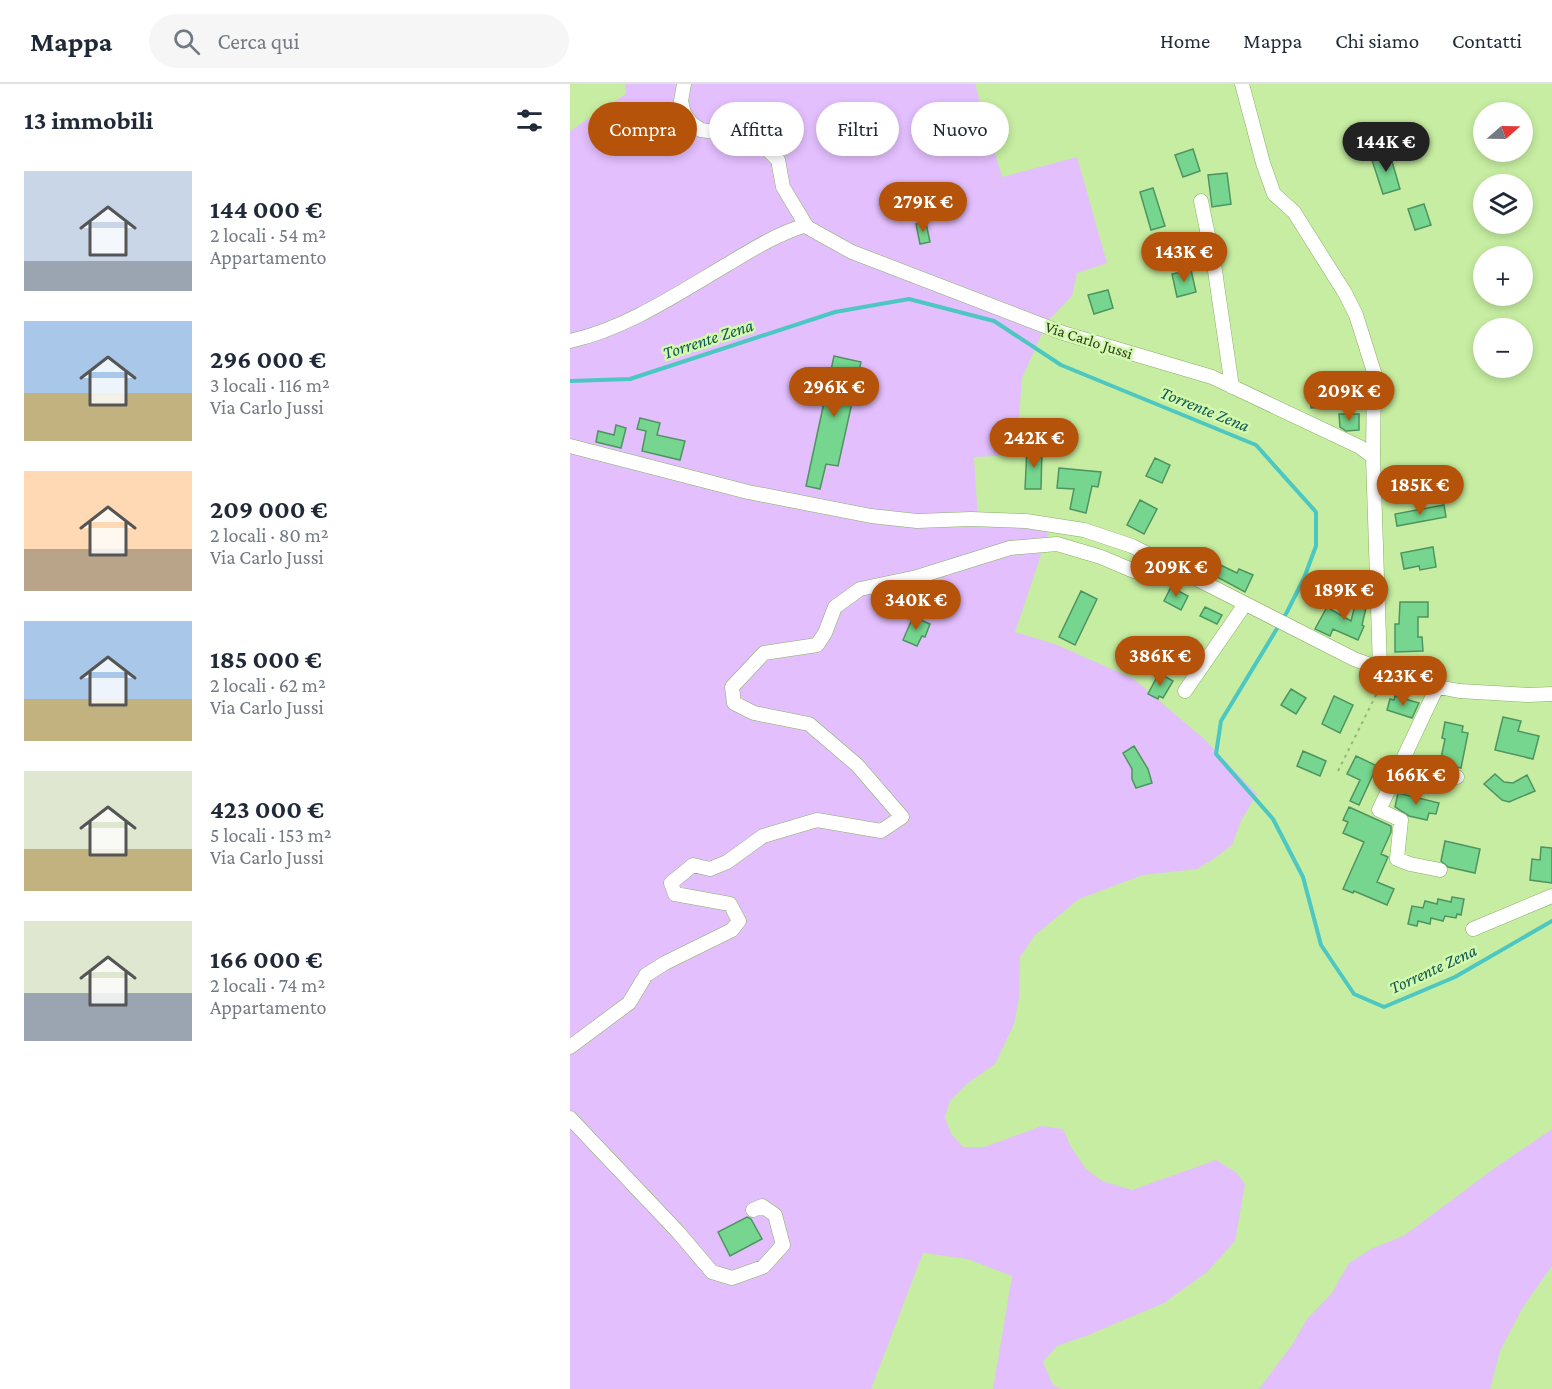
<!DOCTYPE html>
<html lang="it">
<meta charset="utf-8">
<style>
:root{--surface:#fff;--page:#f6f6f7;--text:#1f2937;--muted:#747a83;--line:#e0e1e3;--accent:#b45309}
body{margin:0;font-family:"Crimson Pro",serif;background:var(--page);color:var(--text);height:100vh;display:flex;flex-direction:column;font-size:22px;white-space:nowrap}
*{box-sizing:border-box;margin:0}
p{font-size:20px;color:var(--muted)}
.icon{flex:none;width:33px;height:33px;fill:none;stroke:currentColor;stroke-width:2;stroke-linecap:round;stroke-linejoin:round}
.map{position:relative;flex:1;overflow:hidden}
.drawer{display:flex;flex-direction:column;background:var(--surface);width:570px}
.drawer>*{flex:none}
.top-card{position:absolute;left:18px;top:18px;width:570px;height:54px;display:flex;gap:12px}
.needle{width:39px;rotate:70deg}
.fabs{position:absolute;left:903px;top:18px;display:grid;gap:12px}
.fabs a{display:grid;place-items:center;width:60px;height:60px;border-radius:50%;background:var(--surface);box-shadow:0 3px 9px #0003;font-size:30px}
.price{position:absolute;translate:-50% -51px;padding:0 14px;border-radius:21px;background:var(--accent);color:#fff;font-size:20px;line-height:39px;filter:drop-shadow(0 2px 3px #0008)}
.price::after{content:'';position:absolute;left:50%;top:36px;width:18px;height:14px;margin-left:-9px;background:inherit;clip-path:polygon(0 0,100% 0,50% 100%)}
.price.selected{background:#222;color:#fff}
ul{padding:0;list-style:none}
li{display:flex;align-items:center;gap:18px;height:150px;padding:0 24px}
li span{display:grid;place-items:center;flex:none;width:168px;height:120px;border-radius:0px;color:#555}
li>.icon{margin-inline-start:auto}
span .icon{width:72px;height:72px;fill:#fffc;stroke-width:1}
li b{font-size:26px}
h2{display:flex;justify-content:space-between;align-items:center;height:72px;padding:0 24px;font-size:26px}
.pill{padding:0 21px;border-radius:27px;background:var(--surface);box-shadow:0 3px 9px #0003;font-size:21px;line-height:54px}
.pill.selected{background:var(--accent);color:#fff}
header{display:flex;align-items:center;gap:36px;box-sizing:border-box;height:84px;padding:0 30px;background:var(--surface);border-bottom:2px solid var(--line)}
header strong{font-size:28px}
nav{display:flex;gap:33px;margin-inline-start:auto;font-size:21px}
.search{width:420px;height:54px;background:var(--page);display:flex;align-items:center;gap:15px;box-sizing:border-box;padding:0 21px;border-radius:33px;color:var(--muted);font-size:22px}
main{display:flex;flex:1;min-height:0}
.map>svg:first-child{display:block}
.green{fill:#e3bffd}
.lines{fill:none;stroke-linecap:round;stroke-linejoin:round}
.stream{stroke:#4cc7c1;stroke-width:4}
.building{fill:#76d68f;stroke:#4e9460;stroke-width:1.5}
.minor-casing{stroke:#8aaf66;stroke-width:15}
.path{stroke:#96b678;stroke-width:2;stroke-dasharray:3 4.5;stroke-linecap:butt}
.minor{stroke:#fff;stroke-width:14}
.labels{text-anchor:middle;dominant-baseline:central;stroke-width:5;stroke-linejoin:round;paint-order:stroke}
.street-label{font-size:16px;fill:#2f3e20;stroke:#d3faae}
.water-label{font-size:18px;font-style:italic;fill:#0f5754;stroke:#d3faae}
</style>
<header>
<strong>Mappa</strong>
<div class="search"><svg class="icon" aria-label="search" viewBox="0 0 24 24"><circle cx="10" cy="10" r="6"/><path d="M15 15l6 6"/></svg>Cerca qui</div>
<nav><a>Home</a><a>Mappa</a><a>Chi siamo</a><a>Contatti</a></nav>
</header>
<main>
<section class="drawer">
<h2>13 immobili<svg class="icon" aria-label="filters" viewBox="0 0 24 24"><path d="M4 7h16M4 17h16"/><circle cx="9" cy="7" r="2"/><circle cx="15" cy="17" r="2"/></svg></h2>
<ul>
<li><span style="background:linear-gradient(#c9d6e8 75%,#9aa5b1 0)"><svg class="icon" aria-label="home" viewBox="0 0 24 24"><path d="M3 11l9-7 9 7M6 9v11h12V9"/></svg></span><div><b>144 000 €</b><p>2 locali · 54 m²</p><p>Appartamento</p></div></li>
<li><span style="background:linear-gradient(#a9c7e8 60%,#c2b280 0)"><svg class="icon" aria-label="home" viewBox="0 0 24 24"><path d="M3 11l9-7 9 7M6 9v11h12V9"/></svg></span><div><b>296 000 €</b><p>3 locali · 116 m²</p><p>Via Carlo Jussi</p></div></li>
<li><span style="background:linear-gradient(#ffd9b3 65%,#b9a48a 0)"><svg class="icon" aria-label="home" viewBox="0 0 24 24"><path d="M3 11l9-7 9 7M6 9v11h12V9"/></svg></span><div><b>209 000 €</b><p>2 locali · 80 m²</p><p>Via Carlo Jussi</p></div></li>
<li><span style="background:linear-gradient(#a9c7e8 65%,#c2b280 0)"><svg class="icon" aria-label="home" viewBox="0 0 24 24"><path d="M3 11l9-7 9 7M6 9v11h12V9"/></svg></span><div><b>185 000 €</b><p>2 locali · 62 m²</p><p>Via Carlo Jussi</p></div></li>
<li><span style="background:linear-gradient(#dfe7d0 65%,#c2b280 0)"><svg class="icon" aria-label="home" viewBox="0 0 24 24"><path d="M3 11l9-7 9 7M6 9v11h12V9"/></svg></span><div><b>423 000 €</b><p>5 locali · 153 m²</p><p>Via Carlo Jussi</p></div></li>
<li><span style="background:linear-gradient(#dfe7d0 60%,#9aa5b1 0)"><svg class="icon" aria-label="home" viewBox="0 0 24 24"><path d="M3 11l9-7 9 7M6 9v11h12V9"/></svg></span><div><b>166 000 €</b><p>2 locali · 74 m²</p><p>Appartamento</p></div></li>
</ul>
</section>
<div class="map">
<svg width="982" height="1305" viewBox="0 0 982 1305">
<rect width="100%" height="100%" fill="#c6eda1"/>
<path class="green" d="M55 0H405L432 93 507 73 537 179 507 189 502 212 477 238 452 294 446 371 404 373 408 437 480 444 445 548 487 561 564 595 634 655 687 710 671 737 662 761 645 774 627 785 573 791 509 815 465 851 450 873 449 914 444 940 425 980 398 999 380 1017 375 1033 381 1050 393 1063H414L472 1042 493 1045 501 1063 516 1085 532 1097 562 1106 646 1076 667 1089 675 1100 665 1157 637 1188 594 1219 516 1252 487 1262 473 1278 483 1301 492 1305H423L442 1192 398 1175 353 1169 301 1305H0V47L56 10Z
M982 1045V1182L953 1223 930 1267 920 1305H689L722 1261 737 1235 762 1209 779 1179 801 1165 835 1151 922 1086Z"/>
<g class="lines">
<path class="stream" d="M0 297 60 295 265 228 339 215 424 237 491 281 686 361 746 428V462L734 494 717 528 651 637 646 670 703 735 733 793 751 861 784 910 814 923 885 893 982 837"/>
</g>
<path class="building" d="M623 65 630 87 613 93 605 71Z
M819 67 830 105 813 110 801 73Z
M657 89 661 120 642 123 638 91Z
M583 104 595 142 581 146 570 108Z
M854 120 861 141 845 146 838 125Z
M356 139 360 158 350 160 346 140Z
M621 186 626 208 607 213 602 190Z
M538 206 543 224 524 230 518 211Z
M264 272 291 278 268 382 256 380 250 405 236 402Z
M755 305 756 323 741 324 740 306Z
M769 330H789V346L776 347 770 343Z
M70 334 90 339 87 351 115 357 110 376 72 367 76 347 67 345Z
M46 341 56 344 51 364 26 358 28 347 44 351Z
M457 364H472L471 405H455Z
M585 374 600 381 592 399 576 392Z
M489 384 531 388 528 403 522 402 516 429 500 425 504 405 487 404Z
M570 416 587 425 574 450 557 441Z
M874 421 876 433 827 442 825 430Z
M863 463 866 483 850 486 849 482 834 485 831 469Z
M617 465 667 489 669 485 683 491 675 508 634 486 635 484 613 473Z
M601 503 618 512 611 526 594 517Z
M511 507 527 515 505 561 489 553Z
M787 513 798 515 792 541 794 542 788 556 763 545 760 552 745 545 757 523 781 537Z
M830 518H858V533H848V553H852L853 567 825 568V540H829Z
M635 523 652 531 647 540 630 532Z
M343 533 360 540 355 553 352 552 347 562 333 556Z
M589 589 603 597 593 614 589 612 588 615 578 610Z
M721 605 736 614 726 630 711 621Z
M764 612 783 621 770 649 752 640Z
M825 612 849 619 842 634 817 626 820 615 824 616Z
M933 633 951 637 948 647 969 652 963 675 925 666Z
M875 638 893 642 892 648 898 649 891 684 870 679 875 655 872 654Z
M564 662 578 685 582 699 566 704 562 695V685L553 669Z
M733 667 756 677 750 692 727 682Z
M786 672 807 682 789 721 780 717 790 696 777 690Z
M925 690 934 698 943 699 957 691 965 707 939 718 932 716 914 700Z
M828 709 869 719 866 730 859 729 857 736 839 732 825 723Z
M779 723 821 742V748L811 770 818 773 807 798 824 805 817 821 784 807 783 809 773 805 794 758 773 749 778 738 773 736Z
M875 757 910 765 905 789 878 783 871 777Z
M971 763 982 764V799L960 796 962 775 970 776Z
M882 813 894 815 891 831 887 830 886 834 875 832 873 837 861 834 860 840 848 837 847 842 838 840 842 822 853 824 855 817 867 820 868 815 881 818Z
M177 1133 181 1135 192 1155 160 1172 148 1148Z"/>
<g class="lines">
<g class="minor-casing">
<path id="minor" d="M114 0 111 17 114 29 121 39 131 46 186 54 208 76 213 103 237 143 282 168 493 249 642 293 790 363 803 373 810 584
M672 0 693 79 704 110 724 128 775 209 786 231 804 288 803 373
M631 117 644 180 662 303
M0 257C57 244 107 210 158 180 183 165 207 150 236 141
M0 362 178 408 301 432 347 437 401 435 456 437 514 446 562 462 784 575 849 599 889 607 958 611 982 610
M867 603 809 726 831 736 827 775 840 780 870 786
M615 607 671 526
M832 678 887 693
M903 845 982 812
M0 963 59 919 76 891 95 879 162 846 169 837 160 820 105 810 101 799 123 781 140 785 157 778 193 752 247 736 311 747 332 733 287 681 239 640 184 629 164 619 162 603 194 569 247 561 255 549 265 523 290 505 347 493 440 464 487 460 531 473 564 487 594 479
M0 1034 108 1148 142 1188 162 1194 193 1183 213 1161 205 1131 192 1122 183 1126"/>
</g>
<path class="path" d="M768 687 812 599"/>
<use href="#minor" class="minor"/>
</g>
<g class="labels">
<g class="street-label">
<text transform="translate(519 256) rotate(18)">Via Carlo Jussi</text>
</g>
<g class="water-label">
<text transform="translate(138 255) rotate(-18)">Torrente Zena</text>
<text transform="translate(635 325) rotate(22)">Torrente Zena</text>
<text transform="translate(863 885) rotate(-25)">Torrente Zena</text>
</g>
</g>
</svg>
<div class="fabs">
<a><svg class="needle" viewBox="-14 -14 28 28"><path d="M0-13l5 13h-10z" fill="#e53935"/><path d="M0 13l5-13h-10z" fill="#747a83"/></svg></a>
<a><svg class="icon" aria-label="layers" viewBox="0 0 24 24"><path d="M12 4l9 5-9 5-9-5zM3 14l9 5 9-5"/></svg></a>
<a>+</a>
<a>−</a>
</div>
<b class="price selected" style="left:816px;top:89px">144K €</b>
<b class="price" style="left:353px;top:149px">279K €</b>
<b class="price" style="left:614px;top:199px">143K €</b>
<b class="price" style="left:264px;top:334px">296K €</b>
<b class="price" style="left:779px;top:338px">209K €</b>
<b class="price" style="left:464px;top:385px">242K €</b>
<b class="price" style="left:850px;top:432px">185K €</b>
<b class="price" style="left:606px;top:514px">209K €</b>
<b class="price" style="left:774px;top:537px">189K €</b>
<b class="price" style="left:346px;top:547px">340K €</b>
<b class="price" style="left:590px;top:603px">386K €</b>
<b class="price" style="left:833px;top:623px">423K €</b>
<b class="price" style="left:846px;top:722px">166K €</b>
<div class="top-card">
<a class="pill selected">Compra</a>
<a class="pill">Affitta</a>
<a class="pill">Filtri</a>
<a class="pill">Nuovo</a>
</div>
</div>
</main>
